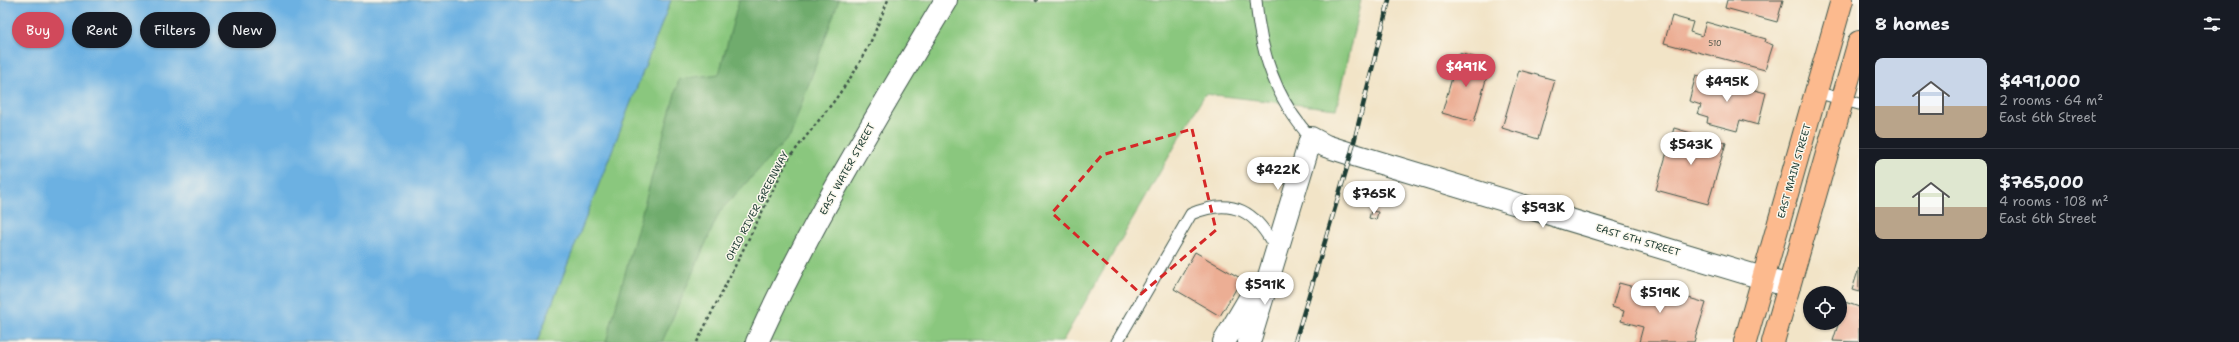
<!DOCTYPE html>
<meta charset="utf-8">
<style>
:root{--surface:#171b24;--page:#242831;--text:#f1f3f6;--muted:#9ea1a6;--line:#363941;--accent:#d1495b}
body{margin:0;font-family:"Shantell Sans",sans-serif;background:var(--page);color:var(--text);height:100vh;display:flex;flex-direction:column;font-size:15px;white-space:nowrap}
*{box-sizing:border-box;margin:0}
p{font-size:13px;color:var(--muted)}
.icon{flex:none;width:22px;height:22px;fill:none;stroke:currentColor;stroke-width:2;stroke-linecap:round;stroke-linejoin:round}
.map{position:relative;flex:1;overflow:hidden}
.sheet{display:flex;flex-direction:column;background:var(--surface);width:380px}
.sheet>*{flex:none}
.banner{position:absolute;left:12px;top:12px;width:380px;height:36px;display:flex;gap:8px}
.controls{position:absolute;left:1803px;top:286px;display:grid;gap:8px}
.controls a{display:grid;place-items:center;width:44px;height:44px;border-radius:50%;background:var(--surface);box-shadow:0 1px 3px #0004;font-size:20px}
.price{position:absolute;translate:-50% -34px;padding:0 9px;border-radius:14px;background:#fff;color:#222;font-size:13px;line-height:26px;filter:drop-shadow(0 1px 2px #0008)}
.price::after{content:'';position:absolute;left:50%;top:24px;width:12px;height:9px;margin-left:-6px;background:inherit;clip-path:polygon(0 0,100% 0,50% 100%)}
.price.active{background:var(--accent);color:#fff}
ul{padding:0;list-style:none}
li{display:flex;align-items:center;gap:12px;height:100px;padding:0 16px}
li+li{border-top:1px solid var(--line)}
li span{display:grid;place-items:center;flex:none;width:112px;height:80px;border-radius:8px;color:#555}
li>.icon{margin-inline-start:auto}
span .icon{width:48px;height:48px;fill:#fffc;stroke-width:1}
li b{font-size:17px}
h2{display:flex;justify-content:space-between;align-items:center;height:48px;padding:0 16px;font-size:17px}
.chip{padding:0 14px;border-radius:18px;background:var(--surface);box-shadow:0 1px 3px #0004;font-size:14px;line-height:36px}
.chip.active{background:var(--accent);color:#fff}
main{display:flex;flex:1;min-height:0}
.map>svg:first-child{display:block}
.green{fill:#8ac77e;stroke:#548259}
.forest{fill:#6fac6d;stroke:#477450}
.water{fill:#6cb1e2;stroke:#46778b}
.building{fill:#ecae94}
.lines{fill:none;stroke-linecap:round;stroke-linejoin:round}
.service-casing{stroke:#3f564a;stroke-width:13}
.minor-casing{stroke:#3f564a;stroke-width:24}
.primary-casing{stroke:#3f564a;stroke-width:24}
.path{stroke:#3f564a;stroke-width:2.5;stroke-dasharray:3 3;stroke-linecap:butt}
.service{stroke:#fff;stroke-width:11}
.minor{stroke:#fff;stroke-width:22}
.primary{stroke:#fcba8e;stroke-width:22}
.rail-casing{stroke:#1f3d34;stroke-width:4.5}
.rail{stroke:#fbf7ec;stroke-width:3;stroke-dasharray:9;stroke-linecap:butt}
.marked{fill:none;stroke:#d62828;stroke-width:3;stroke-dasharray:8 5;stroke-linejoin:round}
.labels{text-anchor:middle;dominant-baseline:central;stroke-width:3;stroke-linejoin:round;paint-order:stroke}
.number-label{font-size:8px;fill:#52594c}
.street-label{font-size:10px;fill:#1f3d34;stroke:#fbf7ec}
</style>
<main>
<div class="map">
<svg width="1859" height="342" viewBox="0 0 1859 342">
<rect width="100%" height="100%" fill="#fbf7ec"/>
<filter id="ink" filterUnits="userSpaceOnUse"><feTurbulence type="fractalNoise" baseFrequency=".025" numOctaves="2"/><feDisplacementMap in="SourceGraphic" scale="8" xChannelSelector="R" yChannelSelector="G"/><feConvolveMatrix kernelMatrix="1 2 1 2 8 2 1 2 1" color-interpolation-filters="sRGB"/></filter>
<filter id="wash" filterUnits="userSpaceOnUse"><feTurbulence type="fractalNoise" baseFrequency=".012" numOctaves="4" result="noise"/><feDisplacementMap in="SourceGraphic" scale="16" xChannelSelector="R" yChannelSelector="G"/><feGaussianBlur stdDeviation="0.9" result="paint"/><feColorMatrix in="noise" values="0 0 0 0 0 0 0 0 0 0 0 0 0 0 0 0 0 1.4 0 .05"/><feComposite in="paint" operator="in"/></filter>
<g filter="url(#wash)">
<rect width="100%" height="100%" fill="#f2e4c7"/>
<path class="green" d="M671 0H1361L1336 109 1205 94 1062 342H537Z"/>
<path class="forest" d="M739 0H839L790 136 720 211 662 342H606L679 79 719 74Z"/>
<path class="water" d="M0 0H671L537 342H0Z"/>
<g id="blocks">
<path class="building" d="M1727 0H1783L1777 22 1725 8Z
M1672 16 1693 22 1690 32 1702 36 1706 22 1766 39 1765 42 1773 45 1765 70 1664 43Z
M1459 53 1491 62 1474 122 1442 113Z
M1519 70 1555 80 1538 139 1502 128Z
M1696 75 1766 93 1758 125 1740 120 1737 131 1707 123 1708 117 1698 114 1701 105 1689 101Z
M1674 128 1726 143 1708 204 1656 190Z
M1371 211 1378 212 1376 220 1369 218Z
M1195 252 1242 279 1220 316 1174 289Z
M1859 268V292L1852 290Z
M1619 283 1653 292 1654 288 1706 303 1694 342H1639L1643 327 1621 321 1624 311 1612 307Z
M1845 302 1859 307V342L1833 341Z"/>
</g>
</g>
<g filter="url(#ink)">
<use href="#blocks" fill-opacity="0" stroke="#3f564a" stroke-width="1"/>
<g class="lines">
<g class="service-casing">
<path id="service" d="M1256 0C1260 51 1276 100 1311 138
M1816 92 1859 104
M1117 342 1191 214C1233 196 1257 212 1276 250"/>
</g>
<g class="minor-casing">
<path id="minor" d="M757 342C811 223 879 112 946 0
M1224 342 1257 286
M1249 342 1311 138 1326 146 1351 154 1789 286"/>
</g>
<g class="primary-casing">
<path id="primary" d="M1745 342 1842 0
M1773 342 1859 42"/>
</g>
<path class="path" d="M1035 0 1040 3
M697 342 789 158 835 100 855 71 872 39 888 0"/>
<use href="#service" class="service"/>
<use href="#minor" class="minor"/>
<use href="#primary" class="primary"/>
<g class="rail-casing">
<path id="rail" d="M1295 342 1351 154 1389 0"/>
</g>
<use href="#rail" class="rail"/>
</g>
</g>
<path class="marked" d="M1192 129 1216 230 1141 294 1052 213 1102 155Z"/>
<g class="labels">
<g class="number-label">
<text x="1715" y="43">510</text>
</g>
<g class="street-label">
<text transform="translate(847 169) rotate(-61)">EAST WATER STREET</text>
<text transform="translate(1794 171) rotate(-74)">EAST MAIN STREET</text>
<text transform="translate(757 206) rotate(-62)">OHIO RIVER GREENWAY</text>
<text transform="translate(1638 240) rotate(17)">EAST 6TH STREET</text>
</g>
</g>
</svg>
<div class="controls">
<a><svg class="icon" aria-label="locate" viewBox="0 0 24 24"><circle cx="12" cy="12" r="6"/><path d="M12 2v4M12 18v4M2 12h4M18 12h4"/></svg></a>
</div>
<b class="price active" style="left:1466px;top:88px">$491K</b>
<b class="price" style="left:1727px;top:103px">$495K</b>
<b class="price" style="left:1691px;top:166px">$543K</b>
<b class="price" style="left:1278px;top:191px">$422K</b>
<b class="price" style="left:1374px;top:215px">$765K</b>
<b class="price" style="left:1543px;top:229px">$593K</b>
<b class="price" style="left:1265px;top:306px">$591K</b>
<b class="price" style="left:1660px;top:314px">$519K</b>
<div class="banner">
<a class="chip active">Buy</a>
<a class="chip">Rent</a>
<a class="chip">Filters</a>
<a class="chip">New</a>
</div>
</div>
<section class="sheet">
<h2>8 homes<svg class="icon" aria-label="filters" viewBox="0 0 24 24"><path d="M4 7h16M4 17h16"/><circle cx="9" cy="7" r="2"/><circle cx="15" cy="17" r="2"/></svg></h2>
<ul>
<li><span style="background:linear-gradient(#c9d6e8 60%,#b9a48a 0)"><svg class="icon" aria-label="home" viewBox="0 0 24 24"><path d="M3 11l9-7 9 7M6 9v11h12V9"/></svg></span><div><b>$491,000</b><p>2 rooms · 64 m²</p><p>East 6th Street</p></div></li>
<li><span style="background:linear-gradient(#dfe7d0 60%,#b9a48a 0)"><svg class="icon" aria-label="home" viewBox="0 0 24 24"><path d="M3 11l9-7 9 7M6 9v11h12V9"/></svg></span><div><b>$765,000</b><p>4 rooms · 108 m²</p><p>East 6th Street</p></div></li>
</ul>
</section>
</main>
